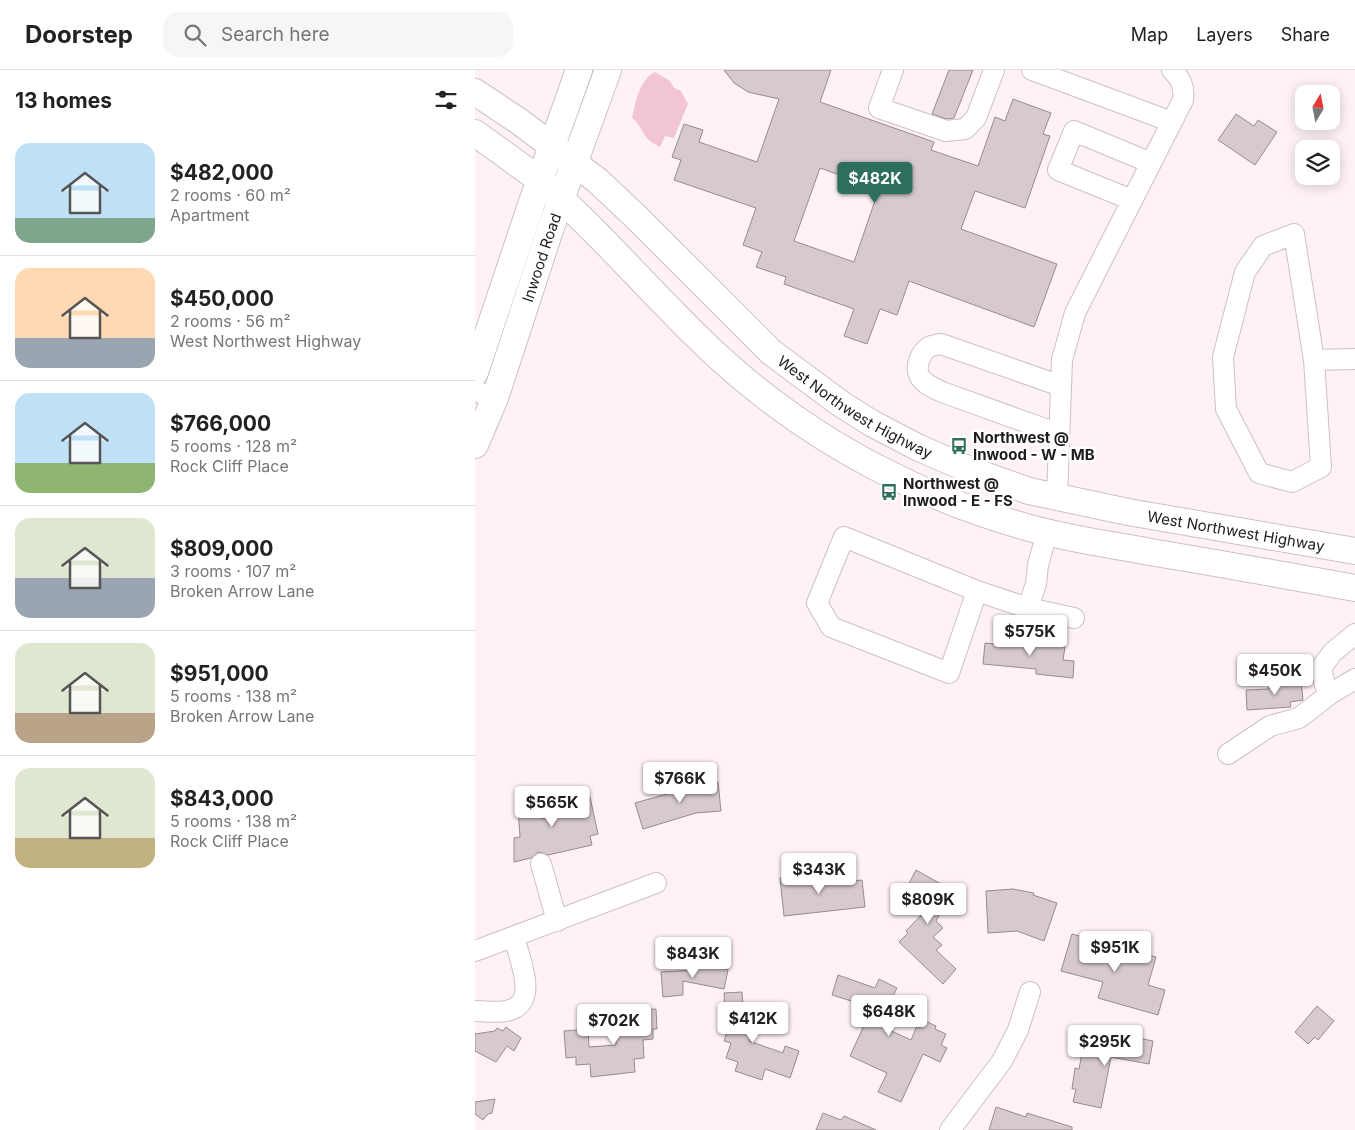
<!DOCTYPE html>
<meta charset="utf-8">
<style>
:root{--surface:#fff;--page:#f6f6f6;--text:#222;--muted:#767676;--line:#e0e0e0;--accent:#2d6e5d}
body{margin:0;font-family:Inter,sans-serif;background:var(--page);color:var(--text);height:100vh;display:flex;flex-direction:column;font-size:19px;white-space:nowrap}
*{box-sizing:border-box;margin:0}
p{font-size:16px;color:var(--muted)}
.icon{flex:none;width:28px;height:28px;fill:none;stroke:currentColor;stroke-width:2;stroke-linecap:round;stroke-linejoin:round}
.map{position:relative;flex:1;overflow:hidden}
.panel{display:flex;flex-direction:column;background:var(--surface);width:475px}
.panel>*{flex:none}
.needle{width:32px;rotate:10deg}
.buttons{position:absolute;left:820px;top:15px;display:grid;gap:10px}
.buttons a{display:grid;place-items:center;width:45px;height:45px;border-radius:10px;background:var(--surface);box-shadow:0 2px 12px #0003;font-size:25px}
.price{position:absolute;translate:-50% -42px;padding:0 11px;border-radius:5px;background:#fff;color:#222;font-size:16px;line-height:32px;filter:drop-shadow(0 1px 2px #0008)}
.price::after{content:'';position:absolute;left:50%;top:30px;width:15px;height:11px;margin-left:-8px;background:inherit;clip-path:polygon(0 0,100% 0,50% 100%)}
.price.current{background:var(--accent);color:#fff}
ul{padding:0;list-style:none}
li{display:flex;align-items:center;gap:15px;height:125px;padding:0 15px}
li+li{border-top:1px solid var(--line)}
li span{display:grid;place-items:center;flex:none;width:140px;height:100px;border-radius:15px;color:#555}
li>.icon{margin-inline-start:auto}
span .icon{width:60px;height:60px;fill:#fffc;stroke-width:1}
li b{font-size:21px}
h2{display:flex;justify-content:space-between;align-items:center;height:60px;padding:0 15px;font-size:21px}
header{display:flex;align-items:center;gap:30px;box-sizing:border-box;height:70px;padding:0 25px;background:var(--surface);border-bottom:1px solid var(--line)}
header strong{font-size:24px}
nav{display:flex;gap:28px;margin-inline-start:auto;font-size:18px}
.search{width:350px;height:45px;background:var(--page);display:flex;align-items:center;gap:12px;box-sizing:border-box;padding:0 18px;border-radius:15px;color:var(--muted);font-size:19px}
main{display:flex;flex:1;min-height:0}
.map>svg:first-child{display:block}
.green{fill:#f2c5d6}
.building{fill:#d7cacf;stroke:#978b8f;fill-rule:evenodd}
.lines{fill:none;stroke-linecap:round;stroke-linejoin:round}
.minor-casing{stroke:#cdc0c5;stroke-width:22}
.major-casing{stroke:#cdc0c5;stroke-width:28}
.minor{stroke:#fff;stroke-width:20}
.major{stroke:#fff;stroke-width:26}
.labels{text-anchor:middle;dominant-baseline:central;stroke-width:5;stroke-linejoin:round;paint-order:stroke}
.street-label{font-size:15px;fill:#201b1d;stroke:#fff}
.poi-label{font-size:15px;font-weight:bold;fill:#201b1d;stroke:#fff;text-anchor:start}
</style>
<header>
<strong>Doorstep</strong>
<div class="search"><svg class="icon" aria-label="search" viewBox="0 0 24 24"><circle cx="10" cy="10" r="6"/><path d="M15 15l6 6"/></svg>Search here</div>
<nav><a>Map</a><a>Layers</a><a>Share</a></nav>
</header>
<main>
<section class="panel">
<h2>13 homes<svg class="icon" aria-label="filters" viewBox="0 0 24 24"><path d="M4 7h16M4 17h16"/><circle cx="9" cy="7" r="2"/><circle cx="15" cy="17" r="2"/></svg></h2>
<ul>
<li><span style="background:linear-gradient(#bfe0f5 75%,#7fa58c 0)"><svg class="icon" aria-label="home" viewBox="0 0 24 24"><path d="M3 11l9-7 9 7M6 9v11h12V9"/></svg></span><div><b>$482,000</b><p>2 rooms · 60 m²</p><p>Apartment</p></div></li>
<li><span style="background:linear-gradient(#ffd9b3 70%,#9aa5b1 0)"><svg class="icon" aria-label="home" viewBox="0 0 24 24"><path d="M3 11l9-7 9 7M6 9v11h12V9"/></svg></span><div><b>$450,000</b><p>2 rooms · 56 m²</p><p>West Northwest Highway</p></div></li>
<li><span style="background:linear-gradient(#bfe0f5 70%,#8fb573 0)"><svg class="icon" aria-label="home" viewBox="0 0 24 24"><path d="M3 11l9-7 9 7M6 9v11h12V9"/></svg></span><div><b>$766,000</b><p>5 rooms · 128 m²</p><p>Rock Cliff Place</p></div></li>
<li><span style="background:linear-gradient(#dfe7d0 60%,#9aa5b1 0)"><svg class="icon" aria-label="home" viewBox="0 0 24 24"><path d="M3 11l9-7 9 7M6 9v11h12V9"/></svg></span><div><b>$809,000</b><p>3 rooms · 107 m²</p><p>Broken Arrow Lane</p></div></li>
<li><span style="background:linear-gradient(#dfe7d0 70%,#b9a48a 0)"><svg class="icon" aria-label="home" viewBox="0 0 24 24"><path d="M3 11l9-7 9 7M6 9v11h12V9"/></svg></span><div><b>$951,000</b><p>5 rooms · 138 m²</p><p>Broken Arrow Lane</p></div></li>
<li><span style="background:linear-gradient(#dfe7d0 70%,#c2b280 0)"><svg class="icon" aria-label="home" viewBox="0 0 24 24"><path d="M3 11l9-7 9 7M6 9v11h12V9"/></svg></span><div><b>$843,000</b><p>5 rooms · 138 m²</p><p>Rock Cliff Place</p></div></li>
</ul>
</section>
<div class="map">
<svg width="880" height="1060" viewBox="0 0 880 1060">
<rect width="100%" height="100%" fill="#fef2f6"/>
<path class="green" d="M180 2 195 11 199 18 206 21 213 34 199 68 190 66 185 77C165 68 170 58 157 48 161 32 164 10 180 2Z"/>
<path class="building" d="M249 0H356L345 32 459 72 456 80 503 96 520 47 530 51 538 29 576 43 568 64 575 66 550 138 500 121 486 159 582 194 559 257 434 211 422 245 405 239 392 274 369 266 379 239 309 214 311 207 281 197 287 182 268 175 281 138 199 110 206 90 197 87 209 54 228 60 224 72 282 92 304 29 273 22 259 13ZM345 98 404 119 379 192 319 171Z
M474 0H498L479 48 472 49 457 44Z
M761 44 779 56 783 50 802 62 780 95 743 70Z
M540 566 554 567V572L590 577 588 590 599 591 598 608 561 604V599L508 594 510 573 539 576Z
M826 610 828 630 815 632 816 637 772 640 771 620 794 619 793 613Z
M243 712 246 741 221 743 168 759 160 733 203 721 202 717 215 714Z
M64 719 66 749 104 741 102 730 115 727 123 764 115 766 117 775 73 785 63 782 56 788 39 792V768L45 767 42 721Z
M441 800 473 818 477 813 480 816 461 851 468 858 458 867 467 875 461 880 481 899 468 914 424 872 433 863 431 861 452 839 428 825Z
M341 804 342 815 387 810 390 837 309 846 305 808Z
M538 819 559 823 558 825 582 833 569 871 542 861 513 863 511 821Z
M597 864 681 887 673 915 690 920 683 945 623 928 628 912 586 901Z
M221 893 236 895 253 900 249 919 208 911V925L188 927 186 902 220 900Z
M363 905 400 918 404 909 422 918 415 932 420 935 410 958 436 970 442 956 445 958 448 950 461 956 460 959 471 964 466 975 472 978 465 992 448 984 426 1032 403 1022 412 1003 375 986 393 947 388 945 392 936 357 925Z
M267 922 268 936 282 941 280 949 282 950 274 971 308 983 310 976 324 981 315 1008 290 999 287 1010 260 1001 263 992 251 988 256 973 249 971 259 942H250L249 923Z
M842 936 859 951 843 970 840 967 833 974 820 962Z
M181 939 182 959H178V969L168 970 169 988 159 989 160 1002 116 1007 115 994 101 995V987L91 988 89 961 113 959 114 977 141 975V965L153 964 151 941Z
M31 957 46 968 39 981 32 976 21 992 0 981V964L20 961 22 958 28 961Z
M654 966 678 971 674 994 636 987 626 1038 598 1032 601 1019H597L600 998 604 999 607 983 617 985 620 967 652 973Z
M20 1029 17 1043 13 1044 8 1050 0 1044V1032Z
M521 1037 551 1047 552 1043 597 1057V1060H514Z
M348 1043 366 1050 369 1046 401 1060H341Z"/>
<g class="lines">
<g class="minor-casing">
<path id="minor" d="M418 0 404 38 471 61 490 59 501 48 519 0
M557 0 697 52
M657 130 583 100 599 61 676 93
M819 164 839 290 846 397 817 412 784 403 751 339 748 287 770 202 788 176Z
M839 290 880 289
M0 321 20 328
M584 364 467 322C459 318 448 314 444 305 440 296 446 282 454 277 457 275 462 275 466 274L586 316
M582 428 587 290 600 243 708 30C710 17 706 9 697 0
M502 521 369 467 342 533 356 557 474 603 502 521 553 538 561 514 563 495 572 462
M553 538 599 548
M880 564 858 582 846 598 850 615 855 624 880 609
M753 684 795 656 824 648 855 624
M66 794 82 851
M0 881 181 813
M0 941C10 941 22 943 31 941 66 935 44 888 39 867
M475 1060 527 991 543 960 555 922"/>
</g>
<g class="major-casing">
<g id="major">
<path id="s1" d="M0 22 45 52 123 111 160 146 296 282 366 334 398 354 444 378 495 400 554 421 653 442 880 481"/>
<path d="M0 63 65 110 86 129C151 189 207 259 276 315 356 380 451 429 551 457 593 469 638 475 681 483 748 494 814 506 880 518"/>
<path d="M0 302 56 135 104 0"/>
<path id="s2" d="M0 375 20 328 75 160 133 0"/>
</g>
</g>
<use href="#minor" class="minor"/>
<use href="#major" class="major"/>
</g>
<defs>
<g id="bus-bare" transform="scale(1.35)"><path d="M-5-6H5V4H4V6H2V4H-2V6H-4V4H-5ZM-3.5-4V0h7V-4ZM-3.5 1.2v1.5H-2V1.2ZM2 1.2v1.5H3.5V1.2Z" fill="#2d6e5d" stroke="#fff" stroke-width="2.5" paint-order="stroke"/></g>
</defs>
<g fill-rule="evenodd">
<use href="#bus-bare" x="484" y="376"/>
<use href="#bus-bare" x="414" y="422"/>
</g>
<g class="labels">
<g class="street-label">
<text stroke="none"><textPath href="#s2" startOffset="199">Inwood Road</textPath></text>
<text stroke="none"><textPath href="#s1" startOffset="496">West Northwest Highway</textPath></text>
<text stroke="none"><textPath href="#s1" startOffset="901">West Northwest Highway</textPath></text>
</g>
<g class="poi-label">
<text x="498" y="367">Northwest @<tspan x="498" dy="17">Inwood - W - MB</tspan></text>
<text x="428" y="413">Northwest @<tspan x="428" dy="17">Inwood - E - FS</tspan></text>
</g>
</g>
</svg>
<div class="buttons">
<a><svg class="needle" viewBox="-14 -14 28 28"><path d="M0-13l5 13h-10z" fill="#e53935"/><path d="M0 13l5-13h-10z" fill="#767676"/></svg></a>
<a><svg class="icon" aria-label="layers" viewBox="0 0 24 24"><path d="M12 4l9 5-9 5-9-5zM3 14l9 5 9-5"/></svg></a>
</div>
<b class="price current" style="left:400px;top:134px">$482K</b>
<b class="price" style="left:555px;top:587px">$575K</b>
<b class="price" style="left:800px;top:626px">$450K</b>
<b class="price" style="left:205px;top:734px">$766K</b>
<b class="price" style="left:77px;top:758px">$565K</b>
<b class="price" style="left:344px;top:825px">$343K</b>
<b class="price" style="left:453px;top:855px">$809K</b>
<b class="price" style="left:640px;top:903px">$951K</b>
<b class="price" style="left:218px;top:909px">$843K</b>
<b class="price" style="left:414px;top:967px">$648K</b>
<b class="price" style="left:278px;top:974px">$412K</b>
<b class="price" style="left:139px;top:976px">$702K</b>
<b class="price" style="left:630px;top:997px">$295K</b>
</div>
</main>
